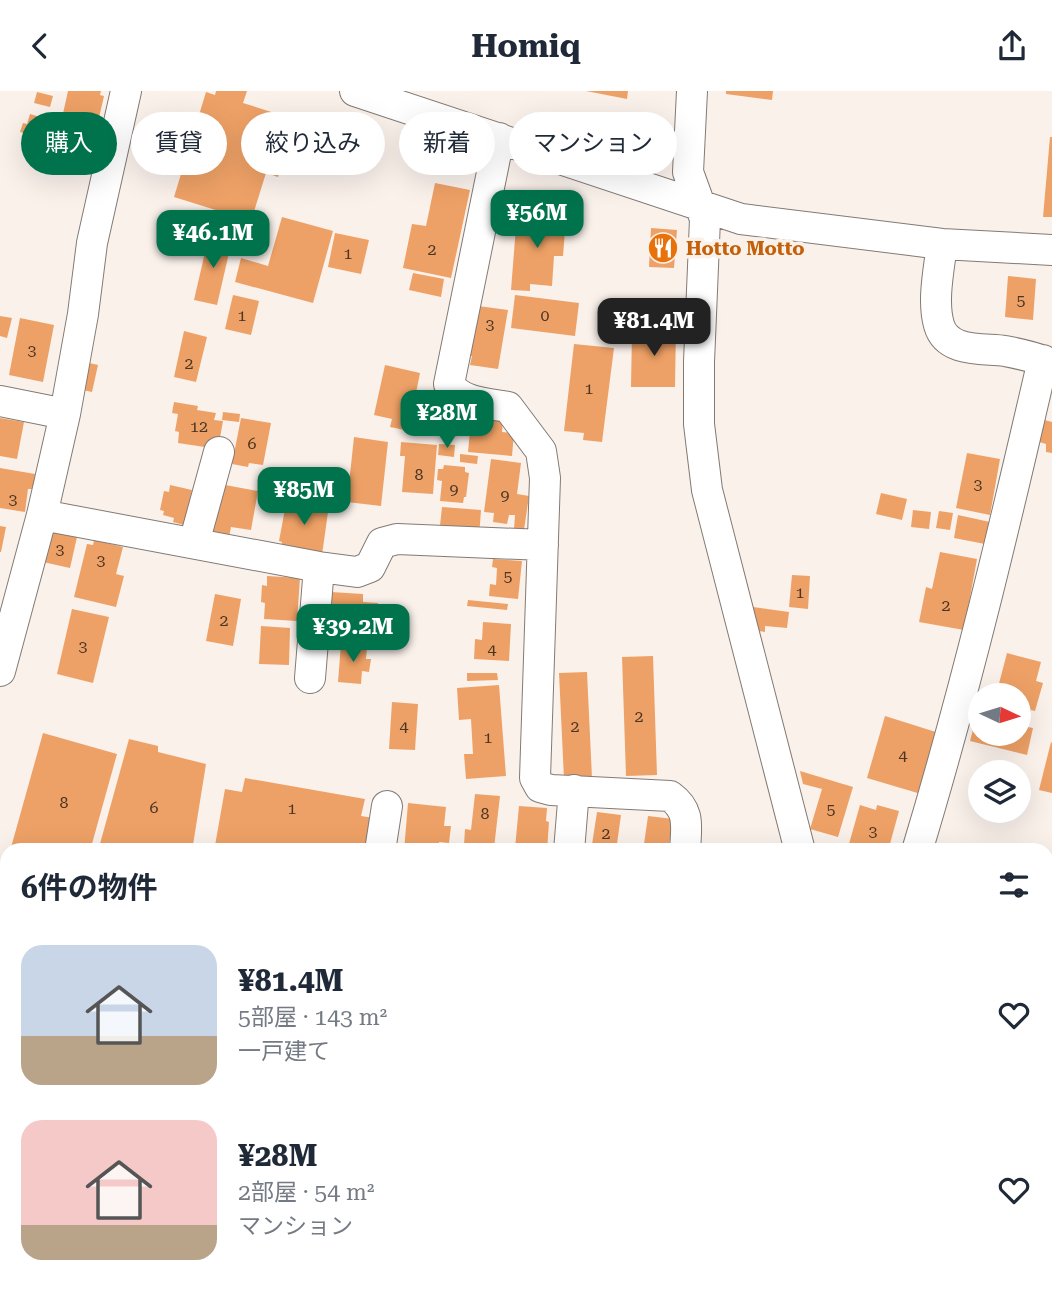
<!DOCTYPE html>
<html lang="ja">
<meta charset="utf-8">
<style>
:root{--surface:#fff;--page:#f2f2f3;--text:#1f2937;--muted:#747a83;--accent:#00724c}
body{margin:0;font-family:"Roboto Serif","Noto Sans JP",serif;background:var(--page);color:var(--text);height:100vh;display:flex;flex-direction:column;font-size:26px;white-space:nowrap}
*{box-sizing:border-box;margin:0}
p{font-size:23px;color:var(--muted)}
.icon{flex:none;width:38px;height:38px;fill:none;stroke:currentColor;stroke-width:2;stroke-linecap:round;stroke-linejoin:round}
.map{position:relative;flex:1;overflow:hidden}
.side{position:absolute;left:0px;top:752px;width:1054px;height:450px;display:flex;flex-direction:column;background:var(--surface);border-radius:21px 21px 0 0;box-shadow:0 7px 28px #0002}
.side>*{flex:none}
.top-card{position:absolute;left:21px;top:21px;width:700px;height:63px;display:flex;gap:14px}
.needle{width:46px;rotate:94deg}
.buttons{position:absolute;left:968px;top:592px;display:grid;gap:14px}
.buttons a{display:grid;place-items:center;width:63px;height:63px;border-radius:50%;background:var(--surface);box-shadow:0 7px 28px #0002;font-size:35px}
.price{position:absolute;translate:-50% -60px;padding:0 16px;border-radius:14px;background:var(--accent);color:#fff;font-size:23px;line-height:46px;filter:drop-shadow(0 2px 4px #0008)}
.price::after{content:'';position:absolute;left:50%;top:42px;width:21px;height:16px;margin-left:-10px;background:inherit;clip-path:polygon(0 0,100% 0,50% 100%)}
.price.on{background:#222;color:#fff}
ul{padding:0;list-style:none}
li{display:flex;align-items:center;gap:21px;height:175px;padding:0 21px}
li span{display:grid;place-items:center;flex:none;width:196px;height:140px;border-radius:21px;color:#555}
li>.icon{margin-inline-start:auto}
span .icon{width:84px;height:84px;fill:#fffc;stroke-width:1}
li b{font-size:30px}
h2{display:flex;justify-content:space-between;align-items:center;height:84px;padding:0 21px;font-size:30px}
.tag{padding:0 24px;border-radius:32px;background:var(--surface);box-shadow:0 7px 28px #0002;font-size:24px;line-height:63px}
.tag.on{background:var(--accent);color:#fff}
header{display:flex;justify-content:space-between;align-items:center;height:91px;padding:0 21px;background:var(--surface);font-size:32px;font-weight:700}
.map>svg:first-child{display:block}
.building{fill:#eea166}
.lines{fill:none;stroke-linecap:round;stroke-linejoin:round}
.minor-casing{stroke:#827a74;stroke-width:32}
.major-casing{stroke:#827a74;stroke-width:38}
.minor{stroke:#fff;stroke-width:30}
.major{stroke:#fff;stroke-width:37}
.labels{text-anchor:middle;dominant-baseline:central;stroke-width:7;stroke-linejoin:round;paint-order:stroke}
.number-label{font-size:16px;fill:#4b3625}
.food-label{font-size:19px;font-weight:bold;fill:#c56008;stroke:#faf1eb;text-anchor:start}
</style>
<header><svg class="icon" aria-label="back" viewBox="0 0 24 24"><path d="M15 5l-7 7 7 7"/></svg>Homiq<svg class="icon" aria-label="share" viewBox="0 0 24 24"><path d="M12 15V3M7 8l5-5 5 5M5 13v7h14v-7"/></svg></header>
<div class="map">
<svg width="1052" height="1201" viewBox="0 0 1052 1201">
<rect width="100%" height="100%" fill="#faf1eb"/>
<path class="building" d="M68 0H101L100 4 104 5 95 44 60 36Z
M216 0H247L243 12 284 25 276 50 288 54 278 86 266 82 251 130 174 106 206 1 215 4Z
M586 0H628L627 8Z
M726 0H773L772 9 726 3Z
M37 1 53 5 50 16 34 12Z
M30 23 57 31 52 50 20 41 23 32 27 33Z
M1050 46H1052V126H1043Z
M435 92 470 99 451 187 403 177 412 133 426 135Z
M517 123 566 127 563 165H554L552 195 530 193V200L511 199Z
M282 126 333 140 313 212 235 191 241 167 268 175Z
M651 137 677 139 674 177 649 176Z
M241 142 259 146 256 155 238 151Z
M335 142 369 149 361 183 328 176Z
M209 144 232 149 217 214 194 209Z
M413 182 444 188 441 206 409 199Z
M1008 185 1036 188 1033 229 1005 226Z
M233 204 259 210 251 244 225 238Z
M515 204 579 212 575 245 511 237Z
M478 215 508 219 498 278 470 274 472 265 464 264Z
M0 225 12 227 7 247 0 245Z
M20 227 54 234 43 291 9 284Z
M649 235H676L675 296H631L632 241H649Z
M184 240 207 246 196 291 174 286Z
M574 253 614 257 602 351 583 349 584 342 564 340Z
M85 271 98 274 92 301 78 298Z
M385 274 420 282 416 302 423 304 419 323 414 322 410 340 390 336 392 328 374 324Z
M174 311 198 315 197 319 216 322 214 329 223 330 218 358 178 352 179 341 175 340 178 323 172 322Z
M472 319 503 329 502 341 514 342 512 365 468 361Z
M223 321 240 323 239 331 222 329Z
M0 327 24 331 17 368 0 365Z
M241 327 271 332 263 374 249 372 248 376 232 373Z
M1041 328 1052 331V362L1046 361V353L1036 350Z
M354 346 388 351 381 415 347 411Z
M401 351 437 354 433 403 402 401 405 365H400Z
M439 353 455 354 454 366 438 364Z
M967 362 1000 368 990 424 956 417Z
M460 363 478 365 477 373 460 371Z
M491 368 521 372 517 403 529 405 524 439 514 438 515 424H509L507 433 493 431 494 422 484 421Z
M444 374 465 376V381L469 382 466 406H464L463 412 440 410 442 390 437 389 438 378H443Z
M0 377 35 383 33 398H28L25 421 0 417Z
M220 393 258 400 251 439 231 436 229 446 211 443Z
M170 394 192 399 184 434 173 431 174 427 163 424 164 420 160 419 164 400 169 401Z
M288 402 330 407 321 471 280 465 282 451 279 450Z
M881 402 907 408 902 429 876 423Z
M442 416 481 419 479 446 439 444Z
M913 419 931 421 929 438 911 436Z
M939 420 953 422 950 439 936 437Z
M958 424 990 431 985 453 954 447Z
M0 435 6 436 1 461H0Z
M50 440 77 446 70 477 43 471Z
M94 449 123 456 116 483 124 485 116 516 74 506 87 453 93 454Z
M940 461 977 468 964 539 919 531 926 496 932 498Z
M493 468 522 470 518 508 489 505 490 493 496 494 497 477 492 476Z
M792 484 810 485 808 518 789 516Z
M267 485 300 487 297 530 264 528 265 512 261 511 262 494 267 495Z
M331 501 363 503V511L378 512 376 546 349 545 350 522 330 521Z
M215 503 241 508 233 555 206 550Z
M468 509 508 513 507 519 467 515Z
M753 516 789 521 787 537 765 535V541L750 539Z
M72 518 109 526 93 592 57 583Z
M483 531 511 533 509 570 474 568 475 548 482 549Z
M261 535 290 537 289 574 259 573Z
M341 553 367 556 366 568H371L369 581 362 580 361 593 338 591Z
M1007 562 1041 571 1036 590 1043 592 1035 620 1031 619 1028 630 1021 628 1023 621 1018 620V604H996Z
M653 565 657 684 626 685 622 566Z
M587 581 592 687 564 688 559 582Z
M467 582H497L498 589 467 590Z
M499 594 506 685 466 688 464 663H473L471 628 459 629 457 597Z
M392 611 418 613 415 659 389 658Z
M977 623 980 624V642H1018V634L1033 637 1027 664 970 650Z
M885 625 939 642 921 703 867 687Z
M43 642 117 663 90 760H10Z
M129 648 158 655V661L206 673 192 760H98Z
M1051 651 1052 652V702L1039 699Z
M800 680 853 696 838 746 810 738 822 698 803 693Z
M245 687 365 708 361 725 380 728 374 760H214L225 698 242 701Z
M475 703 500 705 494 757 464 754 465 738 471 739Z
M408 712 446 716 444 735H451L449 752 439 751V760H404Z
M860 714 876 719 877 714 899 720 888 760H847Z
M519 715 547 717 546 730 549 731 547 760 515 757Z
M597 721 621 724 616 760H591Z
M648 725 673 728 668 760H643Z
M6 775H7V841L0 839V797Z
M1052 804V831L1046 829V818Z
M64 1195H83L82 1201 64 1198Z
M639 1195H739L736 1201H654Z
M772 1195H798L795 1201H787Z"/>
<g class="lines">
<g class="minor-casing">
<path id="minor" d="M355 0 741 128 942 153 1052 159
M692 0 688 81 705 128 699 271V333L707 399 800 760
M499 47 449 293C461 312 487 312 508 316L541 360 545 387 535 687 540 696 551 699 670 705C691 720 686 736 685 760
M942 153C939 178 932 210 939 234 947 262 983 257 1005 260 1021 263 1037 267 1052 273
M0 310 65 323
M42 424 319 476 357 481 370 476 382 452 397 448 543 454
M194 452 219 361
M0 580 42 424 65 323 83 223 92 152 126 0
M310 587 319 476
M380 760 387 715
M569 760 574 699
M917 760C966 598 1005 434 1043 269
M1046 1152 1052 1159"/>
</g>
<g class="major-casing">
<path id="major" d="M0 950 7 953
M0 988 7 991
M472 1195 485 1201
M553 1195 565 1201"/>
</g>
<use href="#minor" class="minor"/>
<use href="#major" class="major"/>
</g>
<defs>
<g id="restaurant-disc" transform="scale(1.575)"><circle r="9.5" fill="#e8710a" stroke="#faf1eb"/><path d="M-5-6h1v4h1v-4h1v4h1v-4h1v5L-1.5 .5V6h-2V.5L-5-1ZM5-6V6H3V1.5H1.5Q1.5-4 5-6Z" fill="#fff"/></g>
</defs>
<g fill-rule="evenodd">
<use href="#restaurant-disc" x="663" y="157"/>
</g>
<g class="labels">
<g class="number-label">
<text x="432" y="158">2</text>
<text x="348" y="162">1</text>
<text x="1021" y="209">5</text>
<text x="242" y="224">1</text>
<text x="545" y="224">0</text>
<text x="490" y="233">3</text>
<text x="32" y="259">3</text>
<text x="189" y="272">2</text>
<text x="589" y="297">1</text>
<text x="199" y="335">12</text>
<text x="252" y="352">6</text>
<text x="419" y="383">8</text>
<text x="978" y="393">3</text>
<text x="454" y="398">9</text>
<text x="505" y="404">9</text>
<text x="13" y="408">3</text>
<text x="60" y="458">3</text>
<text x="101" y="469">3</text>
<text x="508" y="485">5</text>
<text x="800" y="501">1</text>
<text x="946" y="514">2</text>
<text x="224" y="529">2</text>
<text x="83" y="555">3</text>
<text x="492" y="558">4</text>
<text x="639" y="625">2</text>
<text x="404" y="635">4</text>
<text x="575" y="635">2</text>
<text x="488" y="646">1</text>
<text x="903" y="664">4</text>
<text x="64" y="711">8</text>
<text x="154" y="716">6</text>
<text x="292" y="717">1</text>
<text x="831" y="718">5</text>
<text x="485" y="722">8</text>
<text x="873" y="740">3</text>
<text x="606" y="742">2</text>
</g>
<g class="food-label">
<text x="686" y="157">Hotto Motto</text>
</g>
</g>
</svg>
<div class="buttons">
<a><svg class="needle" viewBox="-14 -14 28 28"><path d="M0-13l5 13h-10z" fill="#e53935"/><path d="M0 13l5-13h-10z" fill="#747a83"/></svg></a>
<a><svg class="icon" aria-label="layers" viewBox="0 0 24 24"><path d="M12 4l9 5-9 5-9-5zM3 14l9 5 9-5"/></svg></a>
</div>
<b class="price" style="left:537px;top:159px">¥56M</b>
<b class="price" style="left:213px;top:179px">¥46.1M</b>
<b class="price on" style="left:654px;top:267px">¥81.4M</b>
<b class="price" style="left:447px;top:359px">¥28M</b>
<b class="price" style="left:304px;top:436px">¥85M</b>
<b class="price" style="left:353px;top:573px">¥39.2M</b>
<div class="top-card">
<a class="tag on">購入</a>
<a class="tag">賃貸</a>
<a class="tag">絞り込み</a>
<a class="tag">新着</a>
<a class="tag">マンション</a>
</div>
<section class="side">
<h2>6件の物件<svg class="icon" aria-label="filters" viewBox="0 0 24 24"><path d="M4 7h16M4 17h16"/><circle cx="9" cy="7" r="2"/><circle cx="15" cy="17" r="2"/></svg></h2>
<ul>
<li><span style="background:linear-gradient(#c9d6e8 65%,#b9a48a 0)"><svg class="icon" aria-label="home" viewBox="0 0 24 24"><path d="M3 11l9-7 9 7M6 9v11h12V9"/></svg></span><div><b>¥81.4M</b><p>5部屋 · 143 m²</p><p>一戸建て</p></div><svg class="icon" aria-label="heart" viewBox="0 0 24 24"><path d="M12 20l-8-8c-3-5 5-10 8-4 3-6 11-1 8 4z"/></svg></li>
<li><span style="background:linear-gradient(#f6c9c9 75%,#b9a48a 0)"><svg class="icon" aria-label="home" viewBox="0 0 24 24"><path d="M3 11l9-7 9 7M6 9v11h12V9"/></svg></span><div><b>¥28M</b><p>2部屋 · 54 m²</p><p>マンション</p></div><svg class="icon" aria-label="heart" viewBox="0 0 24 24"><path d="M12 20l-8-8c-3-5 5-10 8-4 3-6 11-1 8 4z"/></svg></li>
</ul>
</section>
</div>
